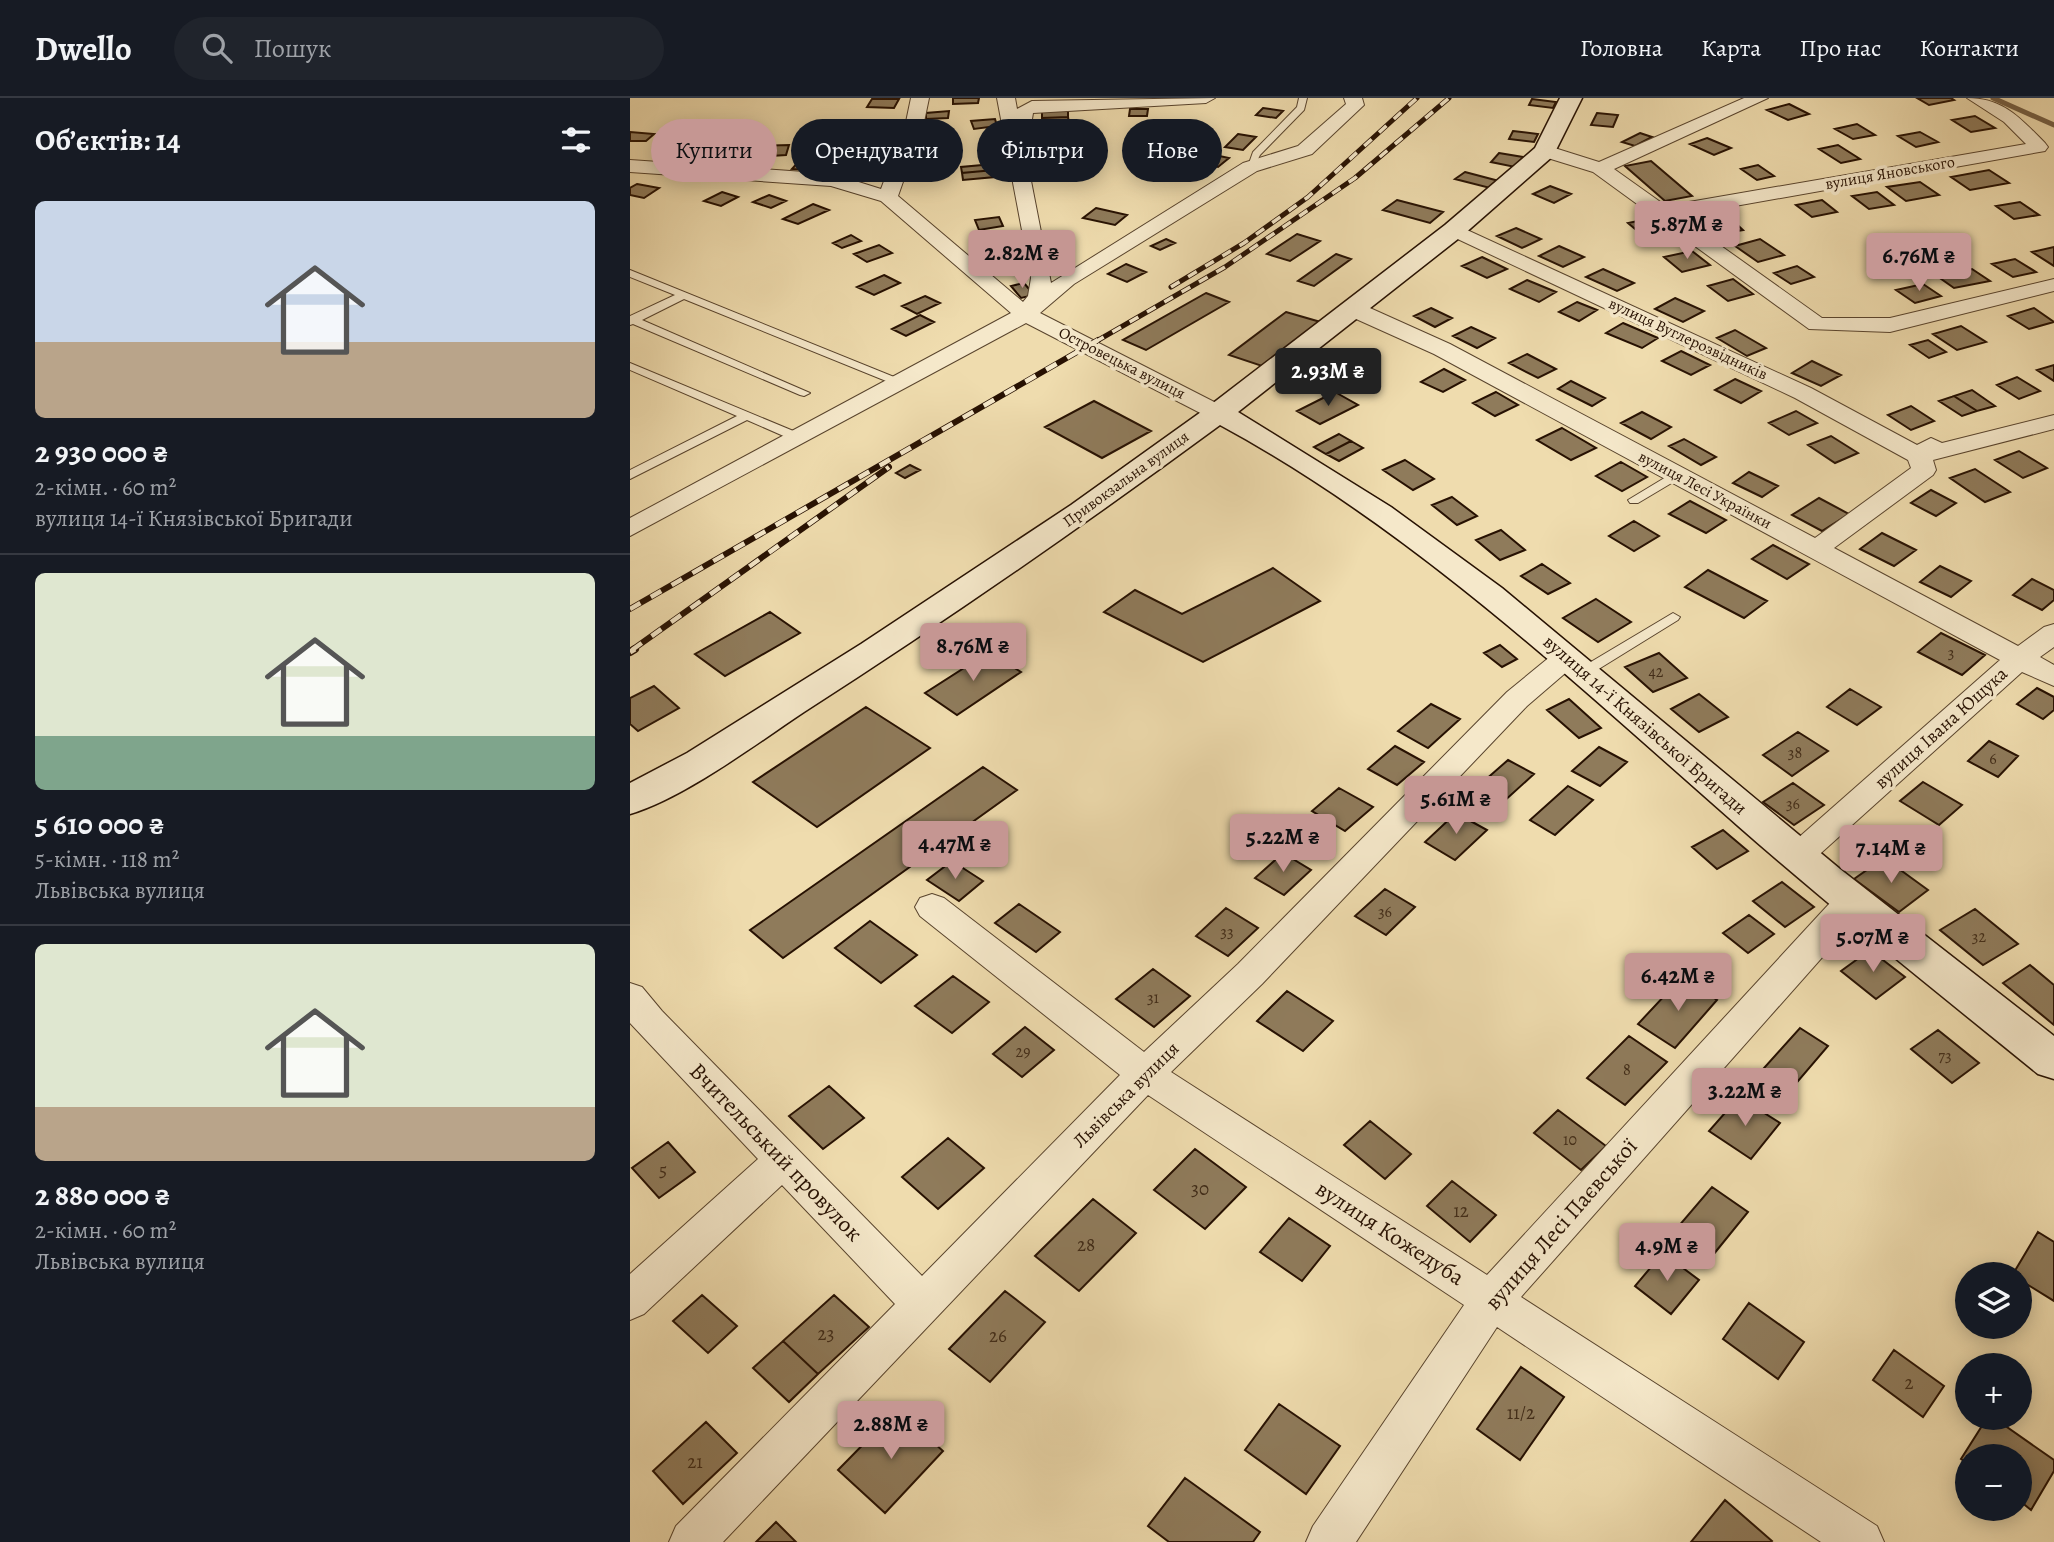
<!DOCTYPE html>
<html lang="uk">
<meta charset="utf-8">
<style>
:root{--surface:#171b24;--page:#20242c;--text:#f1f3f6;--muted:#9ea1a6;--line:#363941;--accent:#c59692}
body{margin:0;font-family:Alegreya,serif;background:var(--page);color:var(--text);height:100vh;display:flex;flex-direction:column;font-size:26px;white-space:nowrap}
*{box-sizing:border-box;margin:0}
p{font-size:23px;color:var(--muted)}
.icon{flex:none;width:38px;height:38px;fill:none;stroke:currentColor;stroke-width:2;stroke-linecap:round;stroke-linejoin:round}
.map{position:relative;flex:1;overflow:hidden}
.drawer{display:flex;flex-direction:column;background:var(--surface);width:630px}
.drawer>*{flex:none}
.banner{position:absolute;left:21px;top:21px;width:665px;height:63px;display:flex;gap:14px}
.fabs{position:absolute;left:1325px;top:1164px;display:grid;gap:14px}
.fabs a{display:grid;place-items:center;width:77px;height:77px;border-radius:50%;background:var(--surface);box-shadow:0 4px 18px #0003;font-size:35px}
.price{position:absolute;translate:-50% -60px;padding:0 16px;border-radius:7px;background:var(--accent);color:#111;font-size:23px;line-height:46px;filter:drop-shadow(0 2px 4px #0008)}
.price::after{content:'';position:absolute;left:50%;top:42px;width:21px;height:16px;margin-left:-10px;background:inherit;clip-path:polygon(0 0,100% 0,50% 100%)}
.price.active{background:#222;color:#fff}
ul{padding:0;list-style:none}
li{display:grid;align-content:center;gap:14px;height:371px;padding:0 35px}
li+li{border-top:2px solid var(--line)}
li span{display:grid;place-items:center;height:217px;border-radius:10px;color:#555}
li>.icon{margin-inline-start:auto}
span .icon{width:126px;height:126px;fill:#fffc;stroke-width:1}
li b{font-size:30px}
h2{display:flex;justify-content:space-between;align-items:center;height:84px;padding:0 35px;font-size:30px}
.chip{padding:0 24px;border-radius:32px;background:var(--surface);box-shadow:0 4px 18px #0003;font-size:24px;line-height:63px}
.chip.active{background:var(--accent);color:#111}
header{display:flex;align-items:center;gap:42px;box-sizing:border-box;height:98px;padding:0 35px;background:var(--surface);border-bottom:2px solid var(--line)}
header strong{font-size:33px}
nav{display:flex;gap:38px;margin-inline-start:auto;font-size:24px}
.search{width:490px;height:63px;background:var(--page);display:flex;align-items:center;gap:18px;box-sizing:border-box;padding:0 24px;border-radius:38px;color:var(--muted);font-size:26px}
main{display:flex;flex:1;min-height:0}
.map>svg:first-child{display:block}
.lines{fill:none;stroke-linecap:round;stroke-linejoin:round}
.stream{stroke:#766146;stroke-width:5}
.building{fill:#8f7b5b;stroke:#271102;stroke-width:2}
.lane-casing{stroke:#59442d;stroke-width:2}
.street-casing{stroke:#59442d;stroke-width:2}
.secondary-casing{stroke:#271102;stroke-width:3}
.lane{fill:#f5e8ca;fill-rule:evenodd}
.street{fill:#f5e8ca;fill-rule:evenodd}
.secondary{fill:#f5e8ca;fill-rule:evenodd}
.rail-far2-casing{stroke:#271102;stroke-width:5}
.rail-far1-casing{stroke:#271102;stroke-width:6}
.rail-casing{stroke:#271102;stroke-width:8}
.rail-far2{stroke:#f5e8ca;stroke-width:3.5;stroke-dasharray:10;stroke-linecap:butt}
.rail-far1{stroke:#f5e8ca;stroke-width:4.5;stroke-dasharray:12;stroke-linecap:butt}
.rail{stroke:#f5e8ca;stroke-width:5;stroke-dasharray:16;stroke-linecap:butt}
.labels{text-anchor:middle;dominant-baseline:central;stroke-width:7;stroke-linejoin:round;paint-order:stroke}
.far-street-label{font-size:16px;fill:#271102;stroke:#f5e8ca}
.number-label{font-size:16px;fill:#412c18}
.street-label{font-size:19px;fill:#271102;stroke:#f5e8ca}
.near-number-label{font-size:19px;fill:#412c18}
.near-street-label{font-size:23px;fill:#271102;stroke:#f5e8ca}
</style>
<header>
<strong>Dwello</strong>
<div class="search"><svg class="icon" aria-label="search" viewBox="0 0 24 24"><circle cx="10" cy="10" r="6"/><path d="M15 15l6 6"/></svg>Пошук</div>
<nav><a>Головна</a><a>Карта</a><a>Про нас</a><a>Контакти</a></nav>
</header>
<main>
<section class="drawer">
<h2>Об’єктів: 14<svg class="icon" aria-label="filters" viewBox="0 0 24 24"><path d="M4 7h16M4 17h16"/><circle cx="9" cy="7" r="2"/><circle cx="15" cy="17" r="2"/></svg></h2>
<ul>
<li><span style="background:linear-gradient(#c9d6e8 65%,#b9a48a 0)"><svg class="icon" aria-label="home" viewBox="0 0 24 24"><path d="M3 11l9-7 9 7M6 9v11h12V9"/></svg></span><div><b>2 930 000 ₴</b><p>2-кімн. · 60 m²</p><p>вулиця 14-ї Князівської Бригади</p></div></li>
<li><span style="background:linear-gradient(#dfe7d0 75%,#7fa58c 0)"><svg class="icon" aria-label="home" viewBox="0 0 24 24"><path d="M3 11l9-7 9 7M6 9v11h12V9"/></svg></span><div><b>5 610 000 ₴</b><p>5-кімн. · 118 m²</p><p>Львівська вулиця</p></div></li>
<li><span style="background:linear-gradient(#dfe7d0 75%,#b9a48a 0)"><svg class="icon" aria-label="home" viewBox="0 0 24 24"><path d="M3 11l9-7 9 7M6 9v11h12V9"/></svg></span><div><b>2 880 000 ₴</b><p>2-кімн. · 60 m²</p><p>Львівська вулиця</p></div></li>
</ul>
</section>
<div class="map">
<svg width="1424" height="1444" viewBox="0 0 1424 1444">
<rect width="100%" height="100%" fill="#efdcae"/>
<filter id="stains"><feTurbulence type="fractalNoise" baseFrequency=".00286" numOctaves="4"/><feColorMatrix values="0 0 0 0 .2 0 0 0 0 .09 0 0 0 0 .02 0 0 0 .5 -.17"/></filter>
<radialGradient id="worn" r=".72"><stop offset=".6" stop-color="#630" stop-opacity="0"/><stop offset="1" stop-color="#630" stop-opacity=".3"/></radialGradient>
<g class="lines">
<path class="stream" d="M1363 0 1424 27"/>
</g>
<path class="building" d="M323 0H349L348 5 323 6Z
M1287 0H1321L1324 2 1299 7Z
M242 1H269L264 10 237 9Z
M902 1 926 4 923 10 899 7Z
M1159 6 1179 16 1158 22 1137 12Z
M633 10 653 13 646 20 626 17Z
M500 11H518L517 18H499Z
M438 12V19L412 20V13Z
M319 13 318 20 296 21V15Z
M967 15 988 17 983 29 961 27Z
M1345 18 1365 30 1341 34 1322 22Z
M438 19 439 25 412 27V20Z
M365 21 367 28 344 31 341 23Z
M1227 26 1245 37 1223 41 1205 31Z
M883 33 908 36 904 44 879 41Z
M0 34 24 36 16 43H0Z
M1290 34 1308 44 1286 49 1268 38Z
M1010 35 1022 39 1005 48 992 44Z
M608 36 626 39 613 52 595 49Z
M1077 40 1101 50 1084 57 1060 46Z
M54 46 77 47 71 54H48Z
M159 47 156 57 124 59 128 48Z
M1208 47 1230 61 1211 65 1189 51Z
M547 49 599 60 588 69 536 57Z
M869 55 893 59 885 69 861 64Z
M170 62 197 63 189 73 162 71Z
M1021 63 1062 98 1035 103 995 68Z
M363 66 364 72 332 75 331 69Z
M1128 67 1144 78 1127 82 1111 71Z
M364 72 365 79 333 82 332 75Z
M1359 72 1379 85 1340 92 1321 79Z
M835 74 869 83 860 90 825 81Z
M1290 84 1309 97 1276 103 1257 89Z
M7 86 29 90 14 100 0 97V90Z
M920 88 941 96 924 105 903 96Z
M92 94 108 99 91 108 74 103Z
M1247 94 1264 107 1239 111 1222 98Z
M139 97 156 103 141 110 123 104Z
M767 102 813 114 800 125 753 112Z
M1192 102 1207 114 1182 119 1166 107Z
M1390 104 1409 117 1384 121 1366 108Z
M183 106 199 112 168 126 153 121Z
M466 110 497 117 485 127 453 120Z
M369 119 373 128 349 132 345 122Z
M1022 120 1036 131 1011 136 998 125Z
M1100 120 1113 132 1089 136 1075 124Z
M886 130 911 141 892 150 867 138Z
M667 136 690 143 660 163 637 156Z
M221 137 231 143 212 150 203 145Z
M536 141 545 145 530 152 521 148Z
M1130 141 1154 157 1128 164 1105 148Z
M249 147 262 155 237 164 224 156Z
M929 148 954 159 933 169 909 158Z
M1424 149V168L1402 154Z
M1062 153 1080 167 1052 174 1034 159Z
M706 156 721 161 684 188 668 183Z
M852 159 877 171 857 180 832 168Z
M1385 161 1406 174 1383 179 1362 166Z
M496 166 516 174 497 184 478 176Z
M1167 168 1184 179 1161 186 1144 175Z
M973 171 1004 185 987 193 956 179Z
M1342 171 1360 183 1324 190 1307 178Z
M254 177 270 185 244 197 227 189Z
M1103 181 1123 196 1098 203 1078 188Z
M897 182 926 194 909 204 880 191Z
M394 185 404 197 391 200 381 188Z
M1293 186 1311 198 1285 205 1266 192Z
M576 195 599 204 516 252 493 242Z
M295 198 310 205 287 216 272 208Z
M1045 200 1074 213 1053 224 1025 211Z
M947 204 967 212 949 223 929 214Z
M801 210 822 220 805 229 784 218Z
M1404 210 1424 224 1399 231 1378 218Z
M656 214 694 225 638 270 599 257Z
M290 217 304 224 276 238 262 231Z
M993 225 1028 240 1012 250 976 235Z
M1331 228 1356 244 1327 252 1303 236Z
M841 229 865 240 847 250 823 238Z
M1105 232 1136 250 1117 258 1087 240Z
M1298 242 1316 254 1299 260 1280 247Z
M1051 253 1080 267 1061 277 1032 263Z
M897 256 926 271 908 280 879 265Z
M1182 263 1211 277 1191 288 1162 275Z
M1424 267V283L1407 272Z
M814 271 835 282 813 294 791 284Z
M1387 279 1410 293 1389 301 1367 287Z
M1105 281 1131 293 1111 305 1085 292Z
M941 283 975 300 962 308 928 291Z
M1342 292 1365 308 1347 313 1324 298Z
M705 294 728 307 690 326 667 313Z
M866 294 888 307 865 318 843 305Z
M1324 298 1347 313 1332 318 1309 303Z
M464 303 521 333 472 360 415 329Z
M1281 308 1304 323 1281 332 1258 317Z
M1166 313 1187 325 1159 337 1139 325Z
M1012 314 1041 329 1021 341 991 325Z
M932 330 966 350 941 362 907 342Z
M709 336 721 343 696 356 684 349Z
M1201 338 1228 355 1205 365 1178 347Z
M1054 341 1086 359 1071 367 1039 348Z
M721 343 733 350 709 363 696 356Z
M1389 353 1417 370 1393 380 1365 362Z
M775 362 804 381 783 392 753 372Z
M991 364 1017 379 992 393 966 378Z
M280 367 290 372 275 380 266 375Z
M1345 371 1380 394 1355 404 1320 380Z
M1119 374 1148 388 1132 399 1103 385Z
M1301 392 1326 405 1306 418 1281 405Z
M822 399 847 418 827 427 802 407Z
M1189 400 1219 416 1192 433 1162 417Z
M1060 403 1096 422 1076 435 1039 416Z
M1004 423 1029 438 1004 453 979 438Z
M871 432 895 452 870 462 846 442Z
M1252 435 1286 452 1264 468 1230 451Z
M1143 447 1179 466 1157 481 1122 461Z
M912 466 940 485 918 496 891 478Z
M1310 468 1341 483 1321 499 1290 484Z
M643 470 690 503 573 564 474 514 505 492 552 516Z
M1078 472 1137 503 1114 520 1055 489Z
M1402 481 1424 492V502L1412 512 1383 497Z
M966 501 1001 524 968 544 933 520Z
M140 514 170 535 95 578 65 556Z
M1311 535 1355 557 1332 577 1288 554Z
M870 547 887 561 872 569 854 555Z
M359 554 391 574 327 617 295 595Z
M1029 555 1057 580 1023 594 995 569Z
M24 588 49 610 8 633 0 626V600Z
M1407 590 1424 599V612L1413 621 1387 606Z
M1220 591 1251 609 1227 627 1197 609Z
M1069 596 1098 619 1069 634 1041 611Z
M939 601 971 630 949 640 917 612Z
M801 606 830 621 798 650 768 633Z
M236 609 300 650 187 729 123 684Z
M1168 634 1198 653 1162 678 1133 657Z
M1359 643 1388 658 1368 679 1338 663Z
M765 648 794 664 767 687 738 671Z
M969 649 997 664 970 688 942 673Z
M878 662 904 676 872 705 846 690Z
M353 669 387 692 153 860 120 832Z
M1293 684 1332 707 1309 727 1270 703Z
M1163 685 1194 707 1164 727 1133 704Z
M938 688 963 702 925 737 900 722Z
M709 690 743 709 715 733 682 713Z
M826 715 857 732 825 762 795 744Z
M1093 732 1118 753 1087 771 1062 749Z
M653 755 681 772 654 797 625 780Z
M1254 760 1298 792 1269 814 1224 781Z
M322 763 353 783 329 803 297 782Z
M1152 784 1184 809 1155 829 1123 803Z
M755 791 785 809 756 837 725 818Z
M389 806 430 834 406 854 365 825Z
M596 810 628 830 598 858 566 838Z
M1345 811 1388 846 1353 867 1310 832Z
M1119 817 1144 836 1118 855 1093 835Z
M240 823 287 857 251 885 205 850Z
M1240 852 1275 879 1246 901 1211 873Z
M1400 867 1424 887V927L1373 885Z
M523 871 560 898 524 929 486 901Z
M323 878 359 904 322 935 285 908Z
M1051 880 1087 902 1045 950 1008 926Z
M657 893 703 923 673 953 627 923Z
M395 929 424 952 392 979 363 956Z
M1170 930 1198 948 1163 989 1134 970Z
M1308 932 1349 965 1322 985 1281 951Z
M999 938 1037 964 995 1007 957 980Z
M199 988 234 1020 193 1051 159 1018Z
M1109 999 1150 1025 1121 1061 1079 1033Z
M928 1012 976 1048 951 1072 904 1035Z
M740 1023 781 1056 755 1081 714 1047Z
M318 1040 354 1070 308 1111 272 1079Z
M38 1044 65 1074 29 1100 2 1070Z
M565 1051 616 1089 575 1131 524 1092Z
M822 1083 866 1117 840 1144 797 1108Z
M1082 1089 1118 1114 1083 1157 1047 1130Z
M463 1101 506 1135 449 1193 405 1158Z
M659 1120 700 1148 672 1183 630 1154Z
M1408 1134 1424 1144V1203L1390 1182V1176H1383Z
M1033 1155 1069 1182 1041 1216 1005 1188Z
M375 1193 415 1224 360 1284 319 1251Z
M72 1197 107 1228 78 1255 43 1223Z
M204 1197 239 1229 188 1276 153 1243Z
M1119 1205 1174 1244 1148 1281 1093 1241Z
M153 1243 188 1276 159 1304 123 1270Z
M1264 1252 1314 1288 1293 1319 1243 1282Z
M891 1269 934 1299 890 1362 847 1331Z
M649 1306 710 1348 676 1396 615 1352Z
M267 1312 313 1353 255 1415 208 1372Z
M1357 1320H1364L1424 1362V1373L1401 1412 1390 1403V1358H1337V1365L1331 1361Z
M76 1324 107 1355 53 1406 23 1373Z
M555 1380 630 1434 623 1444H539L518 1428Z
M1095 1402 1142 1443 1141 1444H1061Z
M146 1424 166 1444H126Z"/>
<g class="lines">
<g class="lane-casing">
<path id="lane" d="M669 0H677L674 12 630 57 623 71H617L623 54 667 9Z
M0 172 274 283 276 285 266 287 54 201 12 222 180 295 174 298 170 297 3 226 0 227V218L45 197 0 179Z
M0 265 173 337 175 340 169 344 165 343 117 322 0 381V372L107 318 0 272Z
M1046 373 1050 374V380L1008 405H1000L998 402Z
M1043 515 1050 519 1048 522 959 577H949L947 574 949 571Z"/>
</g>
<g class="street-casing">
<path id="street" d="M281 0H299L294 24 268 98 393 204 398 198 401 180 367 0H385L387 11 402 3 585 0 576 5 403 15 400 33 393 42 421 185 613 65 668 48 716 6 714 0H732L734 7 682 56 627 73 444 186 410 215 596 310 600 315 596 320H580L396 225 0 438V420L381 215 251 103 201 88 0 74V62L203 76 251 91 276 24Z
M1114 0H1138L984 71 1036 108 1396 46 1374 24 1337 0C1374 0 1391 21 1415 45L1418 49 1415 53 1049 118 1192 220H1260L1424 181V193L1260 234 1179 231 963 74 908 57 906 53 915 47 969 64Z
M824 126 1181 290 1287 347 1301 340 1312 345 1424 317V331L1303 362 1306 372 1303 377 1204 450 1388 548 1414 529 1424 526V549L1410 559 1424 567V588L1392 574 1181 764 1170 768 1159 764 1154 756 1159 748 1370 562 804 256 715 216 712 211 723 205 731 206 820 246 1185 440 1281 370 1278 362 1165 300 817 136 814 132Z
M937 550 947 553 951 559 947 565 897 608 632 886 541 974 857 1177 1211 793 1223 790 1235 793 1240 802 1235 811 891 1199 1247 1428 1254 1444H1191L867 1229 726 1444H676L683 1428 834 1207 518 997 93 1444H39L46 1428 265 1206 152 1087 14 1216 0 1222V1176L128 1061 0 925V885L12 889 32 913 292 1178 490 977 290 818 285 809 290 800 302 796 314 800 514 954 608 866 877 594 927 553Z"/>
</g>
<g class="secondary-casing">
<path id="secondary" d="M930 0H952L923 58 833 137 608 314 761 409 872 490 1210 771 1424 938V981L1408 976C1307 894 1205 813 1107 727 944 584 782 431 590 327 454 427 316 523 174 614 126 646 54 700 0 716V685L57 655 231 546 441 407 578 309 815 127 905 50Z"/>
</g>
<use href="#lane" class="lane"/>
<use href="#street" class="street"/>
<use href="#secondary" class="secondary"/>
<g class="rail-far2-casing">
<path id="rail-far2" d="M541 189 614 145 678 99 787 0
M465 244 595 169 725 80 819 0"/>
</g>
<g class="rail-far1-casing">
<path id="rail-far1" d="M0 511 468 242
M2 552 259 369"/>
</g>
<g class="rail-casing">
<path id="rail" d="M0 554 5 551"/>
</g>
<use href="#rail-far2" class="rail-far2"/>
<use href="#rail-far1" class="rail-far1"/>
<use href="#rail" class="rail"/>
</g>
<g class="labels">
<g class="far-street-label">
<text transform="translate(1260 75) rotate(-10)">вулиця Яновського</text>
<text transform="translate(1058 241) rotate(25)">вулиця Вуглерозвідників</text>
<text transform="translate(492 265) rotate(27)">Островецька вулиця</text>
<text transform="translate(496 381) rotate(-36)">Привокзальна вулиця</text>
<text transform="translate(1075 392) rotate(28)">вулиця Лесі Українки</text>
</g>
<g class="number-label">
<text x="1321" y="555">3</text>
<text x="1026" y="574">42</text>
<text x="1165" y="655">38</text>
<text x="1363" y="661">6</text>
<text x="1163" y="706">36</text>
<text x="755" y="814">36</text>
<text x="597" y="834">33</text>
<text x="1349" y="839">32</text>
<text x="523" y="900">31</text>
<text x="393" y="954">29</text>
<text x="1315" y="958">73</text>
<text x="997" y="972">8</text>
<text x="940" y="1042">10</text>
</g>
<g class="street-label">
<text transform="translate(1015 627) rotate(41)">вулиця 14-ї Князівської Бригади</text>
<text transform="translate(1311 630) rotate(-42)">вулиця Івана Ющука</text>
<text transform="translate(496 997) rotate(-45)">Львівська вулиця</text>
</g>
<g class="near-number-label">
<text x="33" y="1072">5</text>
<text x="570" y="1091">30</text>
<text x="831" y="1113">12</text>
<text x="456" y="1147">28</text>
<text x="196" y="1236">23</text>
<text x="368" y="1238">26</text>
<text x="1279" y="1285">2</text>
<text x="891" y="1315">11/2</text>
<text x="65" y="1364">21</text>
</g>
<g class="near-street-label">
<text transform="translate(146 1054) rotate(46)">Вчительський провулок</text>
<text transform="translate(931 1126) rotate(-49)">вулиця Лесі Паєвської</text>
<text transform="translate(760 1135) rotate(33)">вулиця Кожедуба</text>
</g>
</g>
<rect width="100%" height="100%" filter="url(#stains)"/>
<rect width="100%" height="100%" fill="url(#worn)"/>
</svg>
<div class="fabs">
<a><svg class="icon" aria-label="layers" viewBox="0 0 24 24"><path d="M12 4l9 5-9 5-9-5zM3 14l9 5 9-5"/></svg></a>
<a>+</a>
<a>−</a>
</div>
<b class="price" style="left:1057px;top:163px">5.87M ₴</b>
<b class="price" style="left:392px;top:192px">2.82M ₴</b>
<b class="price" style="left:1289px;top:195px">6.76M ₴</b>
<b class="price active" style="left:698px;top:310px">2.93M ₴</b>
<b class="price" style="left:343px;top:585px">8.76M ₴</b>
<b class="price" style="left:826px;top:738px">5.61M ₴</b>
<b class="price" style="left:653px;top:776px">5.22M ₴</b>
<b class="price" style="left:325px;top:783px">4.47M ₴</b>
<b class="price" style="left:1261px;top:787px">7.14M ₴</b>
<b class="price" style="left:1243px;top:876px">5.07M ₴</b>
<b class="price" style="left:1048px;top:915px">6.42M ₴</b>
<b class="price" style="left:1115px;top:1030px">3.22M ₴</b>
<b class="price" style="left:1037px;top:1185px">4.9M ₴</b>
<b class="price" style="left:261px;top:1363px">2.88M ₴</b>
<div class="banner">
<a class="chip active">Купити</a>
<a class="chip">Орендувати</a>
<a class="chip">Фільтри</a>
<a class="chip">Нове</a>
</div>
</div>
</main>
